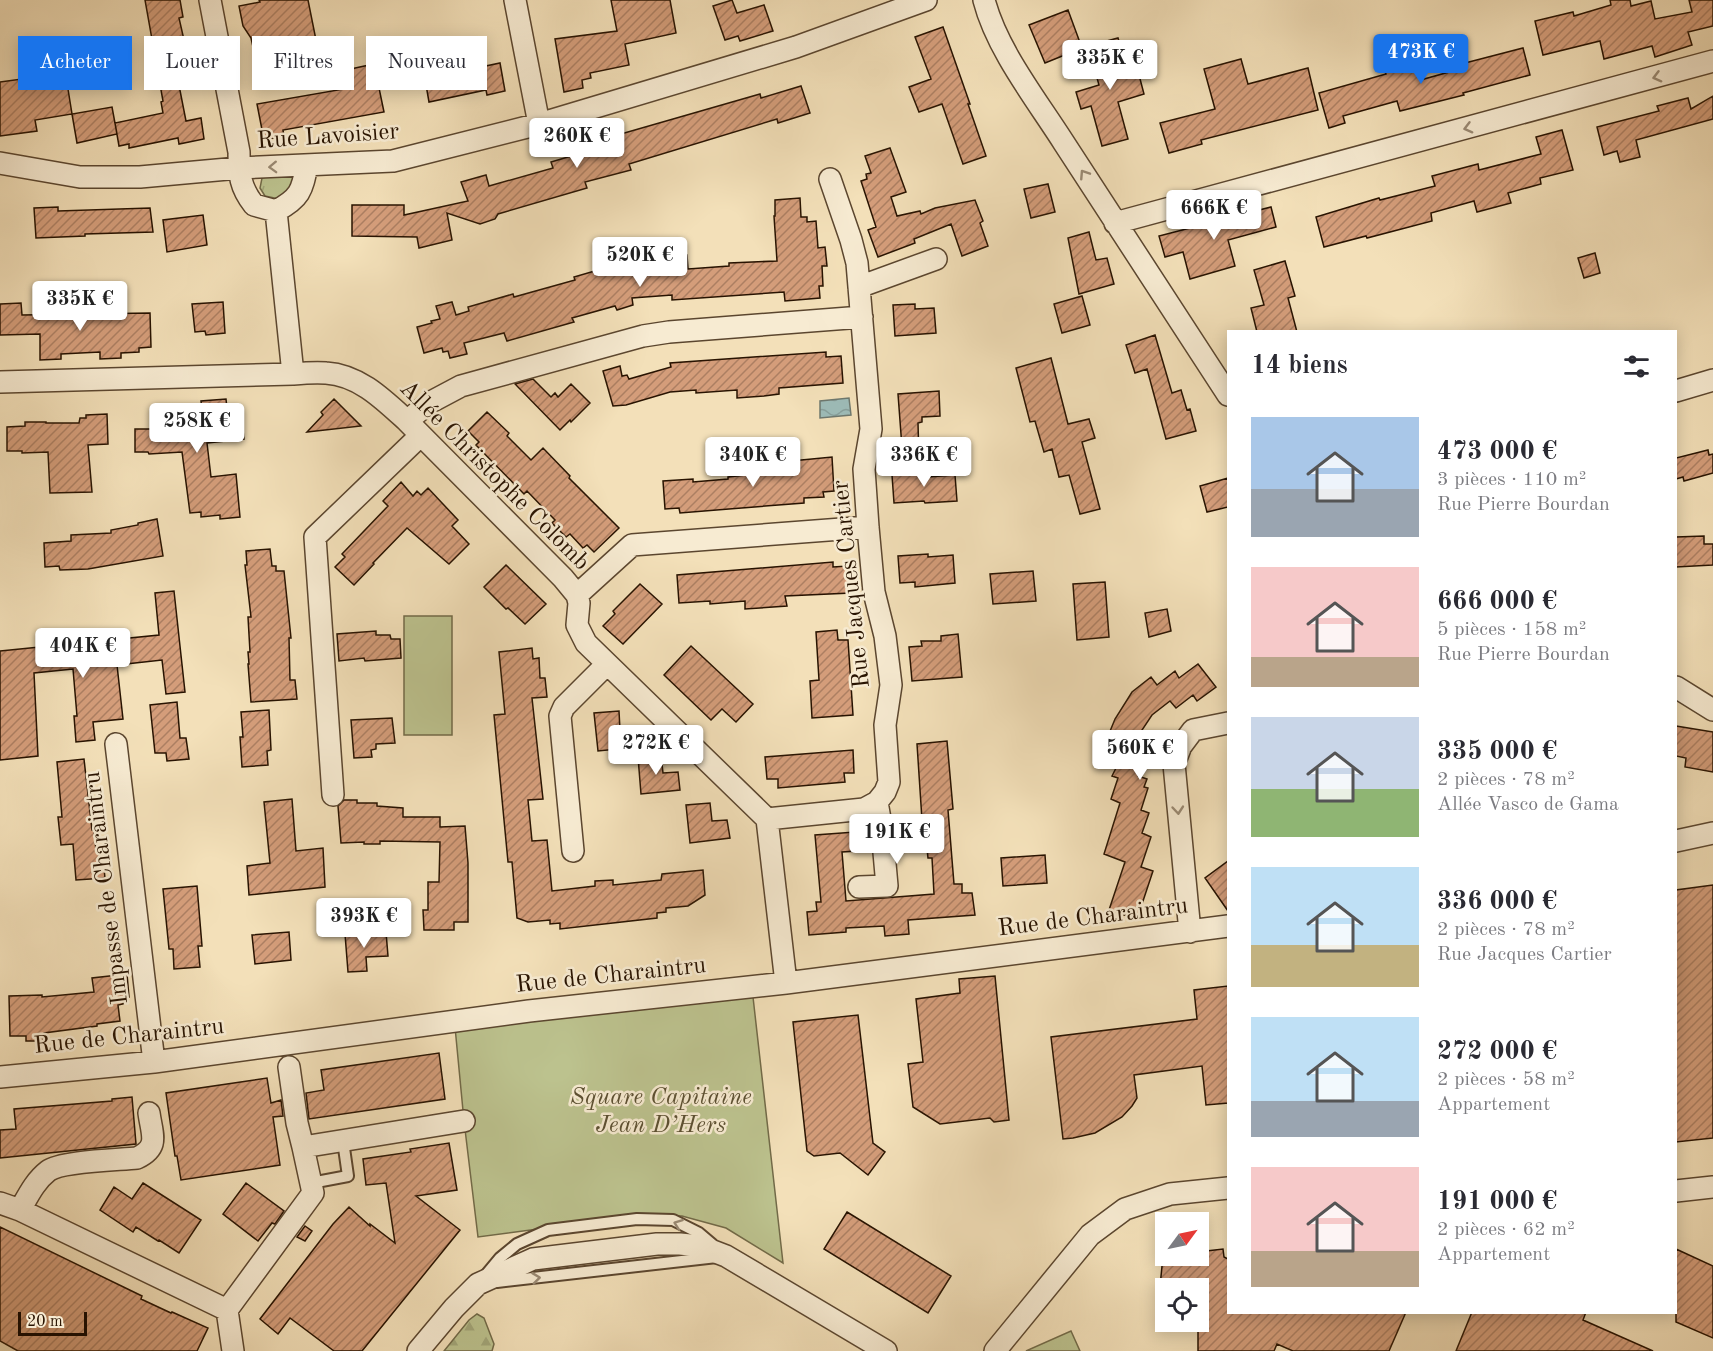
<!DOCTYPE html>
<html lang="fr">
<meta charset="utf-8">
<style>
:root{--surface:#fff;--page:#f2f2f3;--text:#2b2b33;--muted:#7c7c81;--accent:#1a73e8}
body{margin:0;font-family:"Old Standard TT",serif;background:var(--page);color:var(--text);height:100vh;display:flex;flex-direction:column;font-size:22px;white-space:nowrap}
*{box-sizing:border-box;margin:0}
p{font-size:20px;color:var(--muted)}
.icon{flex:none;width:33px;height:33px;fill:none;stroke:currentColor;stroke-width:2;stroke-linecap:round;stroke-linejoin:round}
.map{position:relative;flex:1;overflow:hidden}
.drawer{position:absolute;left:1227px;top:330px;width:450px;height:984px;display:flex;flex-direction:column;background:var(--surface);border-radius:0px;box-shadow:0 3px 15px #0003}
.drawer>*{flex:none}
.banner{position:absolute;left:18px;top:36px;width:570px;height:54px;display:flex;gap:12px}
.needle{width:39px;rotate:57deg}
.buttons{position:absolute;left:1155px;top:1212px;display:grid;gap:12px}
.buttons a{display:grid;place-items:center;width:54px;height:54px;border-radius:0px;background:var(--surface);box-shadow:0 3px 15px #0003;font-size:30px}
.scale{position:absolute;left:18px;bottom:15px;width:69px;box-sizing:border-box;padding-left:6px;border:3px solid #281301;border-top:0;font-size:16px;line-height:21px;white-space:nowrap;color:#281301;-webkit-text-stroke:4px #f7ebd2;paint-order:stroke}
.price{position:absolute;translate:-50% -51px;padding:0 14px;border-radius:6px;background:#fff;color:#222;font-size:20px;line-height:39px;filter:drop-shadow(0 2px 3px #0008)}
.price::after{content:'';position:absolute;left:50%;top:36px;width:18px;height:14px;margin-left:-9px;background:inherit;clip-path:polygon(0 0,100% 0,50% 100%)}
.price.selected{background:var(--accent);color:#fff}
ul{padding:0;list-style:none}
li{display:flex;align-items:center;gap:18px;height:150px;padding:0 24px}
li span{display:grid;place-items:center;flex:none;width:168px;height:120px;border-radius:0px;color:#555}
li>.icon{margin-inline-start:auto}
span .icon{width:72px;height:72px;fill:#fffc;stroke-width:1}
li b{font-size:26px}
h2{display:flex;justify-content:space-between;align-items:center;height:72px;padding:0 24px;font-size:26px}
.tag{padding:0 21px;border-radius:0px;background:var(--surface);box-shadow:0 3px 15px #0003;font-size:21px;line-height:54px}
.tag.selected{background:var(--accent);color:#fff}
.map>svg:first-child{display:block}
.grass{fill:url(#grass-tufts);stroke:#726a48;stroke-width:1.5}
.forest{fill:url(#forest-firs);stroke:#726a48;stroke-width:1.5}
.green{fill:#bcc28e;stroke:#726a48;stroke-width:1.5}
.water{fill:url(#water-waves);stroke:#6e786e;stroke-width:1.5}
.building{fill:url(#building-hatch);stroke:#281301;stroke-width:1.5}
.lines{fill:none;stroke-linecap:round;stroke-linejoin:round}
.lane-casing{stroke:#5b462f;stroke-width:14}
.street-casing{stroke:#5b462f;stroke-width:24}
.lane{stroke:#f7ebd2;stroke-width:10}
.street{stroke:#f7ebd2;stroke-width:21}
.oneway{stroke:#9a8a74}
.labels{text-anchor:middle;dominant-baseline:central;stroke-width:5;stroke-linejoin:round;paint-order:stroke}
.street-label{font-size:24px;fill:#281301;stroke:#f7ebd2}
.park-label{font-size:24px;font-style:italic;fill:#5c5032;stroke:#f7ebd2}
</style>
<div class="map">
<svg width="1713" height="1351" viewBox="0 0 1713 1351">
<defs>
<pattern id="grass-tufts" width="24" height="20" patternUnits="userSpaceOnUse" patternTransform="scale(1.5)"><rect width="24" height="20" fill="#bcc28e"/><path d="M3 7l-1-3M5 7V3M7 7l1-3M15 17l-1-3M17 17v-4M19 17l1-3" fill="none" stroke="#a2a679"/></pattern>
<pattern id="forest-firs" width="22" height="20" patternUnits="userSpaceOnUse" patternTransform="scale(1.5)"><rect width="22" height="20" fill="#bcc28e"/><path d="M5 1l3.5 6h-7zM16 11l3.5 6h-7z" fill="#a2a679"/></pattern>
<pattern id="water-waves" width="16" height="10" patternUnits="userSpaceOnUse" patternTransform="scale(1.5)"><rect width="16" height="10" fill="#9dbbb7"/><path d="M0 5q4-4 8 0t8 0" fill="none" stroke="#87a09c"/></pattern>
<pattern id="building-hatch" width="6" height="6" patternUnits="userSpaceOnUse" patternTransform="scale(1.5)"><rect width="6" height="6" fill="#d49d7a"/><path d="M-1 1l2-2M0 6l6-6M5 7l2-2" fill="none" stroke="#ac7f62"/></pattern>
</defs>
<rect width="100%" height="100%" fill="#f3e0b9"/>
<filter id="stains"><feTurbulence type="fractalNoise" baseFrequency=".00333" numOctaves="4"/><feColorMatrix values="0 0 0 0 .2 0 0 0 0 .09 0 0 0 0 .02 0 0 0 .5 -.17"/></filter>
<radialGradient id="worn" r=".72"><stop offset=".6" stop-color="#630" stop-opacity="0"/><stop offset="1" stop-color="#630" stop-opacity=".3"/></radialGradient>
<path class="grass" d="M283 173 293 176 294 183 289 190 279 199 265 196 260 188 262 178Z"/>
<path class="forest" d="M477 1314 484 1318 494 1344 492 1351H444L469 1320Z"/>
<path class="green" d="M404 616H452V735H404Z
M753 997 783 1263 726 1228 682 1216H636L478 1237 464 1121 455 1027Z
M1071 1331 1080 1351H1026Z"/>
<path class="water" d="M849 398 851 415 820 418V401Z"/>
<path class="building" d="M145 0H180L183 17 179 18 189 62 175 65 186 121 201 118 204 139 179 144 178 138 129 148V144L119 146 115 123 163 113 161 102 163 101Z
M259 0H308L317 45 279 52 278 43 253 47 251 38 243 26 239 6 260 2Z
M611 0H670L676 33 625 44 629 65 590 73 591 78 582 80 583 88 564 92 555 39 617 31Z
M732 0 737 13 764 5 773 31 740 41 738 36 725 40 713 6Z
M1610 0H1630L1631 6 1651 1 1655 19 1692 12 1689 0H1713V26L1688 32 1692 45 1655 57 1652 46 1604 59 1600 41 1543 55 1535 21 1573 12 1574 16 1611 5Z
M1068 10 1082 48 1045 63 1029 25Z
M943 27 970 104H968L986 156 963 164 942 104 919 112 909 87 931 79 915 37Z
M1118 38 1130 77 1139 75 1144 94 1118 102 1128 139 1102 146 1091 106 1081 109 1076 92 1099 85 1088 46Z
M1523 48 1530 75 1463 93 1464 95 1400 111 1397 101 1343 116 1345 123 1329 128 1319 93 1386 74 1384 68 1418 58 1424 79 1467 67 1465 63Z
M1241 59 1248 84 1308 68 1318 110 1201 140 1202 144 1169 153 1160 123 1215 109 1204 69Z
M500 63 505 91 487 95 486 90 429 102 425 79Z
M374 64 384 112 283 130 284 136 264 140 257 104 344 89 341 71Z
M29 78 31 89 67 83 72 114 35 120 37 131 0 136V82Z
M801 86 810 113 778 123 777 119 629 164 631 170 585 182 587 188 498 214 495 219 480 224 447 213 452 240 419 248 417 237 352 236V205H404V215L468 201 461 182 486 175 489 186 553 168 551 162 595 149 593 142 760 94 761 98Z
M1713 96V119L1636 140 1640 157 1620 162 1617 151 1604 155 1597 127 1659 111 1657 106 1688 98 1691 109Z
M112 107 117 134 77 143 72 114Z
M1562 130 1573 170 1540 178 1541 184 1508 193 1511 203 1477 212 1474 201 1431 213 1432 221 1367 238 1366 236 1324 247 1316 217 1379 198 1380 200 1435 186 1432 176 1478 164 1479 170 1541 154 1536 137Z
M890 148 906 192 891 197 897 216 920 211 921 214 935 208 975 200 983 221 980 223 988 246 962 256 951 224 914 239 915 243 878 257 868 230 876 227 861 181 867 179 866 174 871 173 865 156Z
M1048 184 1055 212 1031 218 1024 189Z
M800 198 801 217H807V222L816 221 818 248 825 247 827 266H822L823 286H819L820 298 785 301 784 292 672 300V295L632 298 633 305 617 310 615 306 572 318 574 322 507 341 504 333 464 343 467 354 450 358 448 351 443 352 442 348 424 353 417 327 432 323 431 321 440 319 436 306 452 302 456 315 469 311 468 307 513 294 514 297 575 280 574 277 636 259V256L687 255 688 269 729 266V263L777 261 774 216H775V200Z
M58 207V211L150 208 153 232 85 234V236L36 238 34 208Z
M1271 207 1276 227 1228 240 1235 266 1190 279 1183 252 1165 257 1159 236Z
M203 215 207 245 167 252 163 220Z
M1089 232 1096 260 1107 258 1114 284 1079 294 1068 238Z
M1595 253 1600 273 1584 278 1578 258Z
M1285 261 1295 296 1288 298 1297 332H1257L1251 308 1264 305 1254 270Z
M1082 296 1090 325 1062 333 1054 304Z
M223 302 225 333 206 335 205 331 195 332 192 304Z
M21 303 22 315 150 313 151 347 139 348V352L121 353V358L100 359V352L61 354V359L40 360V334L0 335V304Z
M915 304V309L934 308 936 333 895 336 893 305Z
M1155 335 1172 393 1181 390 1187 410 1190 409 1196 431 1166 439 1147 369 1135 373 1126 345Z
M826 352V357L841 356 843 383 779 388V394L764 396 737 398V390L696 393V390L670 392 626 405 613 406 603 371 620 366 622 376 627 375 629 379 671 367 670 363Z
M1051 358 1068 424 1089 419 1095 438 1082 442 1100 509 1080 514 1069 475 1059 477 1052 449 1044 452 1035 421 1030 422 1016 368Z
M533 379 551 397 555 393 558 397 571 384 590 403 571 422 570 420 560 430 515 384Z
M939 391 940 416 922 417V422L918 423 919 460 903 461 898 394Z
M226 399 228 417 233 416 234 422 242 421 244 439 207 443 211 477 236 474 240 517 220 519V515L201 517V512L190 513 182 452 149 454 148 452H135V429H151V423H156L155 412 202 410 201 401Z
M334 399 361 426 307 432 323 415 321 412Z
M487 412 509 433 507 436 531 460 543 448 570 476 569 478 619 528 594 552 587 545 583 548 570 534 566 537 552 523 555 520 527 491 524 494 476 445 479 442 468 431Z
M107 414 108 444 88 445 92 492 50 493 48 452 22 453V451H7V427L25 426V422H46V423H79L80 418H86V415Z
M1708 450 1709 455 1713 454V473L1684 481 1683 477 1676 479V458Z
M832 457 834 491 823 492 824 497 804 498V503L729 509 680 513 679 508 665 509 663 481 693 479V482L728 479V477L781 471V462Z
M928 472V477L955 475 957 501 925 503 924 501 894 503 892 475Z
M1228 478V507L1207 512 1200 486Z
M401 482 413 496 417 491 421 495 428 488 458 520 452 526 469 544 449 564 407 528 373 563 374 564 354 585 335 567 345 557 342 554 388 506 383 501Z
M157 519 163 556 88 569 60 570 59 566 45 567 44 543 71 541V535L111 533V530L138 525V523Z
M1704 536V544H1713V565L1676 567V537Z
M270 549 272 566H276V571H284L291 638H289L290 680H295L297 699 251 702 248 664H249L248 652H250L248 617H251L245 565H247L246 551Z
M928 554V557L953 555 955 583 915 587V582L900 583 898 556Z
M833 562V567L848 566 851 593 785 596 787 606 745 609V601L710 604V601L679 603 677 575Z
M506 565 546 604 525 624 508 608 506 609 484 587Z
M1033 571 1036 601 993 604 990 574Z
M1105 582 1109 637 1077 640 1073 584Z
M640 584 662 604 623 644 603 626 615 614 613 611Z
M174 591 185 692 166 694 162 660 117 665 123 719 93 722 95 740 76 742 74 716H77L73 669 34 673 38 756 0 760V651L159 635 155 593Z
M1167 609 1171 631 1149 637 1145 613Z
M837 630 838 640H848L853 715 812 718 810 681 819 680 816 632Z
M376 631V635H390L391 639H400L401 658 365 661 364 658 339 661 337 634Z
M958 634 962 677 912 681 909 647 922 646 921 641H941V636Z
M691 646 753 704 736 722 722 709 711 720 664 675Z
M532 648 533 659 539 658 540 678H545L547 697 532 698 543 799 528 800 532 841 547 840 552 891 595 886V881L613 880V885L661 880 662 874 703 870 705 895 688 906 666 908V912L657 913V918L560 929V923L550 924V920L528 922 517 918 512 862H508L494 715 505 714 499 652Z
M1198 664 1216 687 1197 701 1193 695 1176 708 1170 701 1152 715 1142 730 1135 751 1145 755 1138 776 1147 779 1144 787 1148 788 1141 810 1149 813 1142 833 1151 837 1141 867 1153 871 1137 919 1109 910 1125 862 1104 854 1120 803 1111 799 1118 778 1112 776 1116 768 1108 766 1116 745 1106 741 1115 719 1132 692 1151 677 1157 685 1175 671 1179 678Z
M177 702 180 738H186L189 759 167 761 166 753H155L150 705Z
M269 710 271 750 267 751 268 765 242 767 240 737H243L241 712Z
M619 711 620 730 635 728 637 747 598 751 594 713Z
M392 718 395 743 376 744V749L371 750 372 757 354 758 351 720Z
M1676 726 1713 732V772L1685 767 1686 758 1676 756Z
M947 741 953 809 948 810 954 884H962V893H972L975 915 908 920 909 934 885 936 884 926 846 928V932L809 935 807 912 817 911 816 902H821L815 835 855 832 857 851 842 852 846 901 934 894 932 858H928L926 840 911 841 909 821 922 820 917 744Z
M853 750 854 773H844L845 782 778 788V779H767L765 757Z
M661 755 663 773 678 772 680 790 641 794 638 757Z
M84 759 92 830H94L96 851 102 850 105 878 76 880 73 844 61 845 58 817H62L57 762Z
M292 799 296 851 323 848 325 887 249 895 247 866 270 863 264 802Z
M344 800H357V803H377V806L403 808V817H440V827L465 826 468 863V922H454V930H424L423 910H428V882H439L440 842 380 841V844H364V842L341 843 338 806Z
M710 803 712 821 727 820 730 838 690 843 686 805Z
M1045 855 1047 883 1003 886 1001 858Z
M1228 861V911L1205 878Z
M1713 885V1138L1676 1142V890Z
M197 886 202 946H198L200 967 174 969 173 949H169L163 889Z
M289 932 291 960 255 964 252 935Z
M359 932H386L388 956 366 957 367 971 348 972 345 934Z
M127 974 129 997H123V1004L118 1005 120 1021 97 1024V1026L44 1033 43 1041H26V1036H10L9 996 42 995V997L94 992 92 978Z
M995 976 1009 1120 994 1122 990 1118 940 1124 913 1107 908 1064 923 1062 916 999 960 993 959 979Z
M1228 986V1103L1206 1105 1202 1066 1134 1075 1137 1098 1132 1106 1122 1117 1095 1133 1073 1138 1063 1139 1051 1037 1197 1019 1194 990Z
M858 1015 873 1143 885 1152 868 1175 840 1153 814 1156 807 1151 793 1022Z
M439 1053 445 1099 309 1119 306 1093 324 1090 321 1070Z
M267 1078 271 1103 281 1100 283 1116 273 1117 280 1165 181 1180 177 1156H175L166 1093Z
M132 1097 136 1144 0 1158V1130L16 1129 14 1109 112 1101V1099Z
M449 1143 457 1190 416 1196 460 1230 362 1351H334L290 1318 278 1334 260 1319 333 1224 349 1207 370 1226V1224L395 1243 386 1183 366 1185 363 1159 411 1152 410 1149Z
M143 1183 201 1220 179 1253 159 1240 158 1241 136 1227 133 1232 100 1210 114 1187 132 1199Z
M246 1183 284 1211 275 1224 272 1223 258 1241 223 1214Z
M847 1212 951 1276 928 1313 824 1249Z
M305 1226 312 1231 305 1241 297 1237Z
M0 1227 142 1296 141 1299 171 1313 172 1312 208 1328 197 1351H18L0 1341Z
M1223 1249 1224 1257 1228 1259V1312H1406L1389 1351H1293L1277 1344 1274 1351H1198V1325L1191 1322H1198V1288H1166V1310L1158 1307 1163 1256H1198V1252Z
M1676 1249 1713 1266V1338L1676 1322Z
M1472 1312H1586L1583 1320 1653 1351H1456Z"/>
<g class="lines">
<g class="lane-casing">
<path id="lane" d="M311 1183 348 1176 343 1141
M485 1276 500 1258 517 1244 548 1230 637 1219 673 1220 699 1233 712 1244
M497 1282 717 1257"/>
</g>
<g class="street-casing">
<path id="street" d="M210 0 239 152C239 175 240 187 254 205L276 211C300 198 302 191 307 165
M515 0 539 124
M984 0C997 50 1036 99 1064 143 1118 227 1173 311 1228 395
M0 163 80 177H140L239 168 393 161 539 124 796 47 926 0
M276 211 293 374C304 373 315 372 326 373 359 375 383 399 407 421L563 578 577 595 579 603 577 625 586 643 767 819 786 983
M1115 223 1713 61
M859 287 936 259
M0 382 293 374
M1676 391 1713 380
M407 421 429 403 461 386 643 336 669 332 862 317
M577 595 632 545 868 527
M1676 687 1713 710
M116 744 154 1062
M333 795 315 537 421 435
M767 819 864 809 877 802 885 792 889 782 885 725 891 685 885 636 874 592 868 527 864 469 871 429 857 263 851 240 830 179
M1676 841 1713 833
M573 851 560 716 564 707 607 664
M859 887 887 886 882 830 877 802
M1190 932 1174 764 1181 746 1193 730 1228 723
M289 1067 297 1123 303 1147
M0 1077 154 1062 529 1011 786 983 1228 926
M1676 1191 1713 1187
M0 1203 20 1210 227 1310
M20 1210C28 1196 35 1181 48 1171 61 1161 117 1160 137 1158 160 1147 152 1135 149 1113
M233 1351 227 1310 313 1193 303 1147 464 1121
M418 1351 454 1308 478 1284 533 1259 657 1244H680L700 1246 726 1256 886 1351
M995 1351 1090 1235 1125 1209 1170 1194 1228 1188"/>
</g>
<use href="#lane" class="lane"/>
<use href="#street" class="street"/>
</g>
<defs><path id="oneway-chevron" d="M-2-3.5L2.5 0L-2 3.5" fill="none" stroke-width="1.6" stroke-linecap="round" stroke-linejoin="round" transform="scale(1.5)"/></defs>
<g class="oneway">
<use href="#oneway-chevron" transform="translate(1657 77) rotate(165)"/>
<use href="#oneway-chevron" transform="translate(1468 128) rotate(165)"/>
<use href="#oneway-chevron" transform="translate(273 167) rotate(178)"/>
<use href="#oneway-chevron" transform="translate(1084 174) rotate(-123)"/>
<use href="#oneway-chevron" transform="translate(1178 810) rotate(85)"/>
<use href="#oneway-chevron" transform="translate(678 1224) rotate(-160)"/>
<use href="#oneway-chevron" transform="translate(536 1278) rotate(-7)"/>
</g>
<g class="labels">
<g class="street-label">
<text transform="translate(328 137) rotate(-4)">Rue Lavoisier</text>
<text transform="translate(494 476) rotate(45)">Allée Christophe Colomb</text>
<text transform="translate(852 584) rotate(-96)">Rue Jacques Cartier</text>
<text transform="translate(107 888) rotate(-97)">Impasse de Charaintru</text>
<text transform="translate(1093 918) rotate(-7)">Rue de Charaintru</text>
<text transform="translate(611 976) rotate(-6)">Rue de Charaintru</text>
<text transform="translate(129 1037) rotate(-6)">Rue de Charaintru</text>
</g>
<g class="park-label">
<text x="661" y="1098">Square Capitaine<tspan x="661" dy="28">Jean D’Hers</tspan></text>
</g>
</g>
<rect width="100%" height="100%" filter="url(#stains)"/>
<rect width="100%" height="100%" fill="url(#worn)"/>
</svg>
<div class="buttons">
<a><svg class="needle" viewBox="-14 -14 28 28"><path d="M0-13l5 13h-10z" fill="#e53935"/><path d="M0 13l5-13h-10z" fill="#7c7c81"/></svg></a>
<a><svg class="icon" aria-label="locate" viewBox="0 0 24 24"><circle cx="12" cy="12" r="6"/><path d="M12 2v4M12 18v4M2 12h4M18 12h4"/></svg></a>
</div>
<div class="scale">20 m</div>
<b class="price selected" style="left:1421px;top:85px">473K €</b>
<b class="price" style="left:1110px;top:91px">335K €</b>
<b class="price" style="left:577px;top:169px">260K €</b>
<b class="price" style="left:1214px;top:241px">666K €</b>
<b class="price" style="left:640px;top:288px">520K €</b>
<b class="price" style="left:80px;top:332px">335K €</b>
<b class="price" style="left:197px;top:454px">258K €</b>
<b class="price" style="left:753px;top:488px">340K €</b>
<b class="price" style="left:924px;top:488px">336K €</b>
<b class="price" style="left:83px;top:679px">404K €</b>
<b class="price" style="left:656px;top:776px">272K €</b>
<b class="price" style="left:1140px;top:781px">560K €</b>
<b class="price" style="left:897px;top:865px">191K €</b>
<b class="price" style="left:364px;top:949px">393K €</b>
<div class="banner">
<a class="tag selected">Acheter</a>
<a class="tag">Louer</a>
<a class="tag">Filtres</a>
<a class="tag">Nouveau</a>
</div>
<section class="drawer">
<h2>14 biens<svg class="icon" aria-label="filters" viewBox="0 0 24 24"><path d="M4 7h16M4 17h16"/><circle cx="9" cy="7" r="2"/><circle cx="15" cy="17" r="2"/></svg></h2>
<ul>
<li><span style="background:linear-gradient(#a9c7e8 60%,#9aa5b1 0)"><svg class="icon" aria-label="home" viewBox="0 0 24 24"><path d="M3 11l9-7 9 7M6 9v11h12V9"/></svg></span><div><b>473 000 €</b><p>3 pièces · 110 m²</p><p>Rue Pierre Bourdan</p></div></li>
<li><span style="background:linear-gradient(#f6c9c9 75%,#b9a48a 0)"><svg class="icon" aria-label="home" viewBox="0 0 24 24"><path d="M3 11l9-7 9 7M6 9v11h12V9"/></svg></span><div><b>666 000 €</b><p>5 pièces · 158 m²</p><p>Rue Pierre Bourdan</p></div></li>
<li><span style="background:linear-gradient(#c9d6e8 60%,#8fb573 0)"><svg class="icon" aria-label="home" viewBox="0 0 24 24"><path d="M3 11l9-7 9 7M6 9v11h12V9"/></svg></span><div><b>335 000 €</b><p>2 pièces · 78 m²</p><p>Allée Vasco de Gama</p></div></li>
<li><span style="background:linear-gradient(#bfe0f5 65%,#c2b280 0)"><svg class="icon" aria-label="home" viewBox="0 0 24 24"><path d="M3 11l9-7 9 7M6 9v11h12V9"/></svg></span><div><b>336 000 €</b><p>2 pièces · 78 m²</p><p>Rue Jacques Cartier</p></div></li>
<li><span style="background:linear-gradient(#bfe0f5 70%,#9aa5b1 0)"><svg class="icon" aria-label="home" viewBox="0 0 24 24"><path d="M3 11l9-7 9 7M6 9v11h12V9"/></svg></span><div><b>272 000 €</b><p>2 pièces · 58 m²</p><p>Appartement</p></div></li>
<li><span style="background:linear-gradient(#f6c9c9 70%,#b9a48a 0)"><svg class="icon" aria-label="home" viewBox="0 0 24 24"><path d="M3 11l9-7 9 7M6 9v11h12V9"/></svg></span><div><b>191 000 €</b><p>2 pièces · 62 m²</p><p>Appartement</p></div></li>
</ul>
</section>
</div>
